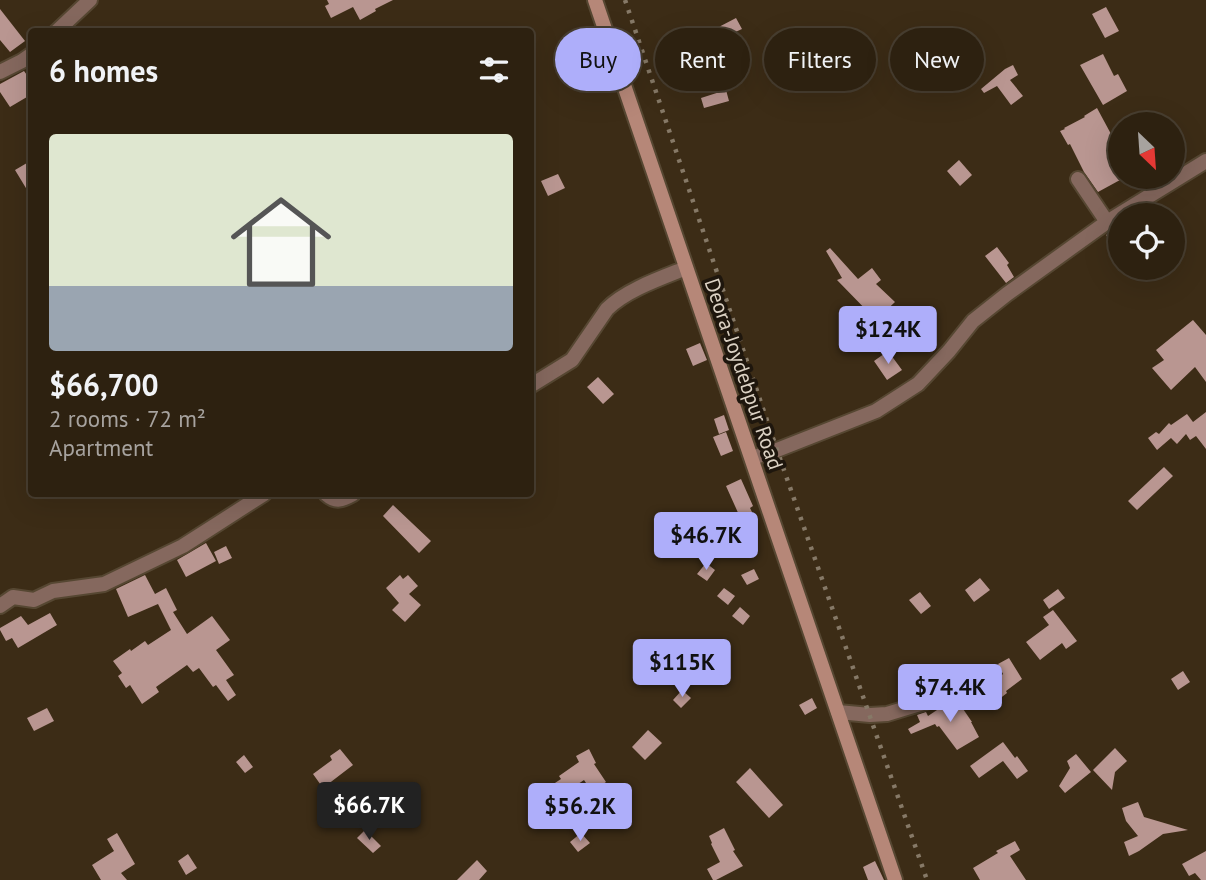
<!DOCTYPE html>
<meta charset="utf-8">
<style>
:root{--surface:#2d2110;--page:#392e1e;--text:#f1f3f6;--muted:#a7a39f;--line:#483e30;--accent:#aeaefa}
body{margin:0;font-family:"PT Sans",sans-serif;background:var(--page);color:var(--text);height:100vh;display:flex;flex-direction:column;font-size:26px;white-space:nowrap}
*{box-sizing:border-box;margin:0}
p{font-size:23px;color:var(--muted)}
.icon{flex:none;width:38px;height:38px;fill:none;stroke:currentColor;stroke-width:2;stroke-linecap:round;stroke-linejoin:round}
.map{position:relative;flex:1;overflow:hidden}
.details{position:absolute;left:28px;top:28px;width:506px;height:469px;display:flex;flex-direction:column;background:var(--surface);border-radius:7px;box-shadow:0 7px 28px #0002,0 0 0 2px var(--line)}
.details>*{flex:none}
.top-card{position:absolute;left:555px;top:28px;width:546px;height:63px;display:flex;gap:14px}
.needle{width:46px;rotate:155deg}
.tools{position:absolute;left:1108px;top:112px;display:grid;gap:14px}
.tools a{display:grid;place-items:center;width:77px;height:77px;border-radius:50%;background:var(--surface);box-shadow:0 7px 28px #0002,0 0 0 2px var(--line);font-size:35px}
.price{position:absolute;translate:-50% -60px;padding:0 16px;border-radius:7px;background:var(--accent);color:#111;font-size:23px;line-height:46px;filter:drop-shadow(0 2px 4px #0008)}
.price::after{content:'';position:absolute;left:50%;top:42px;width:21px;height:16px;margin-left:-10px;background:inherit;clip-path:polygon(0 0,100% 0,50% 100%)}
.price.selected{background:#222;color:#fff}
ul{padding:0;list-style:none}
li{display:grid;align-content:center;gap:14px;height:371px;padding:0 21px}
li span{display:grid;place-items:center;height:217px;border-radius:7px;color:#555}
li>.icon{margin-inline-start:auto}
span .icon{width:126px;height:126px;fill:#fffc;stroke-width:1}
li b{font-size:30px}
h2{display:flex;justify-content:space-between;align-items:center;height:84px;padding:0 21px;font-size:30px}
.chip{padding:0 24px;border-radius:32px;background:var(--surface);box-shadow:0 7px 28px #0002,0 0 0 2px var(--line);font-size:24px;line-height:63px}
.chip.selected{background:var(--accent);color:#111}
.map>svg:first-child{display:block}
.building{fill:#b99691}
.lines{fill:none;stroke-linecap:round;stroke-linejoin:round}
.street-casing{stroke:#564732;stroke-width:18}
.secondary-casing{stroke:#564732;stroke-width:18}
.street{stroke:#85685e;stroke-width:14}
.secondary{stroke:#b68778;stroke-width:14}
.rail{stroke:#867967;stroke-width:4.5;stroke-dasharray:3.5 7;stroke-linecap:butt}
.labels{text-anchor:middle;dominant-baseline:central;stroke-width:7;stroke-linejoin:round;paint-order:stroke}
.street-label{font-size:21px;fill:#dcd2c4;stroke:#1e160d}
</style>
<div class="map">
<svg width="1206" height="880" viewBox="0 0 1206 880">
<rect width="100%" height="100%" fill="#3c2c16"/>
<path class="building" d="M327 0H393L375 9 376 11 360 20 353 7 331 18 325 6 329 4Z
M1106 7 1119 31 1105 38 1092 14Z
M0 9 25 41 10 52 0 40Z
M736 18 742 29 718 40 713 30Z
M708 49 713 65 684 75 678 59Z
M1103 54 1114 76 1118 74 1127 91 1103 105 1080 65Z
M801 62 812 78 800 87 789 70Z
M1013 65 1018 75 1010 80 1023 96 1011 105 997 86 984 93 981 89 1005 69Z
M24 71 32 82V94L10 107 0 92V84Z
M726 90 729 101 704 108 701 98Z
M1097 108 1111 134 1113 135 1120 131V180L1098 192 1084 172 1070 144 1068 145 1060 131 1065 129 1064 128 1085 117 1084 116Z
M32 160V198L15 170Z
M959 160 972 175 960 186 947 171Z
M558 174 565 188 548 196 541 181Z
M1120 225V254L1106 235Z
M997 247 1009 263 1007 265 1014 277 1006 283 985 256Z
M830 248 858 279 872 268 881 280 876 284 895 302 876 320 837 280 842 278 826 251Z
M1193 320 1206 335V382L1195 367 1171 390 1152 368 1164 360 1156 350Z
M700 343 707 360 693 366 686 349Z
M888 351 902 370 887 380 874 361Z
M598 377 614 394 603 404 587 387Z
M1206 412V449L1196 436 1190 440 1186 434 1177 444 1171 438 1157 450 1148 438 1156 432 1159 434 1169 423 1171 425 1187 414 1193 422Z
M724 415 729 430 719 434 714 419Z
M726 432 733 451 721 456 713 437Z
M1164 467 1173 476 1137 510 1128 501Z
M741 479 753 506 750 508 756 520 744 526 726 486Z
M393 505 431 541 419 553 383 516Z
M206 543 216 561 186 577 177 560Z
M226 546 232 558 219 564 214 552Z
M706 563 715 570 707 581 697 574Z
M754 569 759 579 747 585 741 575Z
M145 575 155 594 166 588 177 610 173 612 187 634 212 616 230 640 216 650 234 675 226 680 236 695 228 701 216 685 213 687 199 668 193 672 187 665 156 687 159 692 142 704 130 685 126 688 118 676 122 673 113 661 130 649 131 651 145 641 148 645 171 630 158 604 128 617 116 589Z
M400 575 403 579 408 575 418 586 409 594 421 605 405 622 392 610 399 603 386 588Z
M980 578 990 590 974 602 965 590Z
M724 588 735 596 728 605 717 596Z
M1058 589 1065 598 1049 609 1043 600Z
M920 592 931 606 921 614 909 600Z
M740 607 750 616 743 625 732 616Z
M1053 610 1077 641 1066 649 1062 643 1040 660 1026 642 1049 625 1043 617Z
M50 613 57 625 18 648 12 638 6 641 0 630V628L21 616 28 625Z
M1009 658 1022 679 1006 691 1007 693 998 700 987 687 1003 674 998 664Z
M1183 671 1190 682 1178 690 1171 679Z
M682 690 691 698 681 708 673 700Z
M958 696 964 704 961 706 972 722H971L979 737 957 750 939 726 937 727 935 724 911 734 908 729 920 722 917 715 926 712 928 716 940 708 953 703Z
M812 698 817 708 805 715 799 705Z
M47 708 54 721 34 731 27 718Z
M648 730 662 743 645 760 632 747Z
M1003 742 1015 758 1017 756 1028 771 1017 779 1003 761 979 778 970 766Z
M1115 748 1127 761 1115 772 1112 790 1093 770Z
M340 749 353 765 323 788 313 774 332 760 330 756Z
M589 749 596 763 594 764 606 782 592 792 584 780 556 799 561 806 541 819 529 800 561 779 559 776 579 762 576 756Z
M1076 754 1091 772 1065 793 1059 786 1070 768 1067 761Z
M244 755 253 767 245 773 236 762Z
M750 768 783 805 769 818 736 782Z
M1138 802 1144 817 1188 830 1163 834 1139 851 1129 856 1124 842 1138 836 1126 821 1122 808Z
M724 828 735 850 733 851 743 866 716 880H713L707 869 720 862 711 844 712 843 709 836Z
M365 830 381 846 373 853 357 838Z
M117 833 135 864 121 873 127 880H101L92 865 114 851 107 839Z
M581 833 590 843 578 852 570 842Z
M1015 841 1020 850 1010 856 1026 880H980L973 868 998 853 996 851Z
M1206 851V880H1201L1195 873 1189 876 1182 864Z
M188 854 197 868 186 875 178 861Z
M477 860 487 871 479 880H457Z
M875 861 884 880H868L863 867Z"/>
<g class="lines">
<g class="street-casing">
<path id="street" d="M56 32 90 0
M0 72 22 61 32 54
M1078 179 1107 222
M530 386 572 360 607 309C626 290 661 278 686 268
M752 458 777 450 876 411 918 384 949 351 973 321 1007 294 1107 222 1206 161
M326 494C336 503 342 500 353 494
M0 606 13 597 34 600 53 591 104 584 183 546 264 494
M838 712 870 715 887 714 946 696"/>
</g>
<g class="secondary-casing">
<path id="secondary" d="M595 0 895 880"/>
</g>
<use href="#street" class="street"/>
<use href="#secondary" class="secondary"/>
<path class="rail" d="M625 0 777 450 927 880"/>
</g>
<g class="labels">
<g class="street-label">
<text transform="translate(744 374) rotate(71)">Deora-Joydebpur Road</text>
</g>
</g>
</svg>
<div class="tools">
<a><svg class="needle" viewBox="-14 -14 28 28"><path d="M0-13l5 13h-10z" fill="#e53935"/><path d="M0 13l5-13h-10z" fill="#a7a39f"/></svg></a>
<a><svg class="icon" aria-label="locate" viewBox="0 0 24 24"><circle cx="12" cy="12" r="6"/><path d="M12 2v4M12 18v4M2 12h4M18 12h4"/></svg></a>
</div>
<b class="price" style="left:888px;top:366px">$124K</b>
<b class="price" style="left:706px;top:572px">$46.7K</b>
<b class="price" style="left:682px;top:699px">$115K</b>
<b class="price" style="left:950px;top:724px">$74.4K</b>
<b class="price selected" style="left:369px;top:842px">$66.7K</b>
<b class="price" style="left:580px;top:843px">$56.2K</b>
<div class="top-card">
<a class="chip selected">Buy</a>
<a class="chip">Rent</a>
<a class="chip">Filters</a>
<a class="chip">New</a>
</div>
<section class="details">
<h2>6 homes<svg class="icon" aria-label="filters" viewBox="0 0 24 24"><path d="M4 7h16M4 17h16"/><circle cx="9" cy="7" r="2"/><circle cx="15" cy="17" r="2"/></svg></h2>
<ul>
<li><span style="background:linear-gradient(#dfe7d0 70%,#9aa5b1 0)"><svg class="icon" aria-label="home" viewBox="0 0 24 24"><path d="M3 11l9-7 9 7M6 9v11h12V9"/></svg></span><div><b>$66,700</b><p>2 rooms · 72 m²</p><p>Apartment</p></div></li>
</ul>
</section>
</div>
